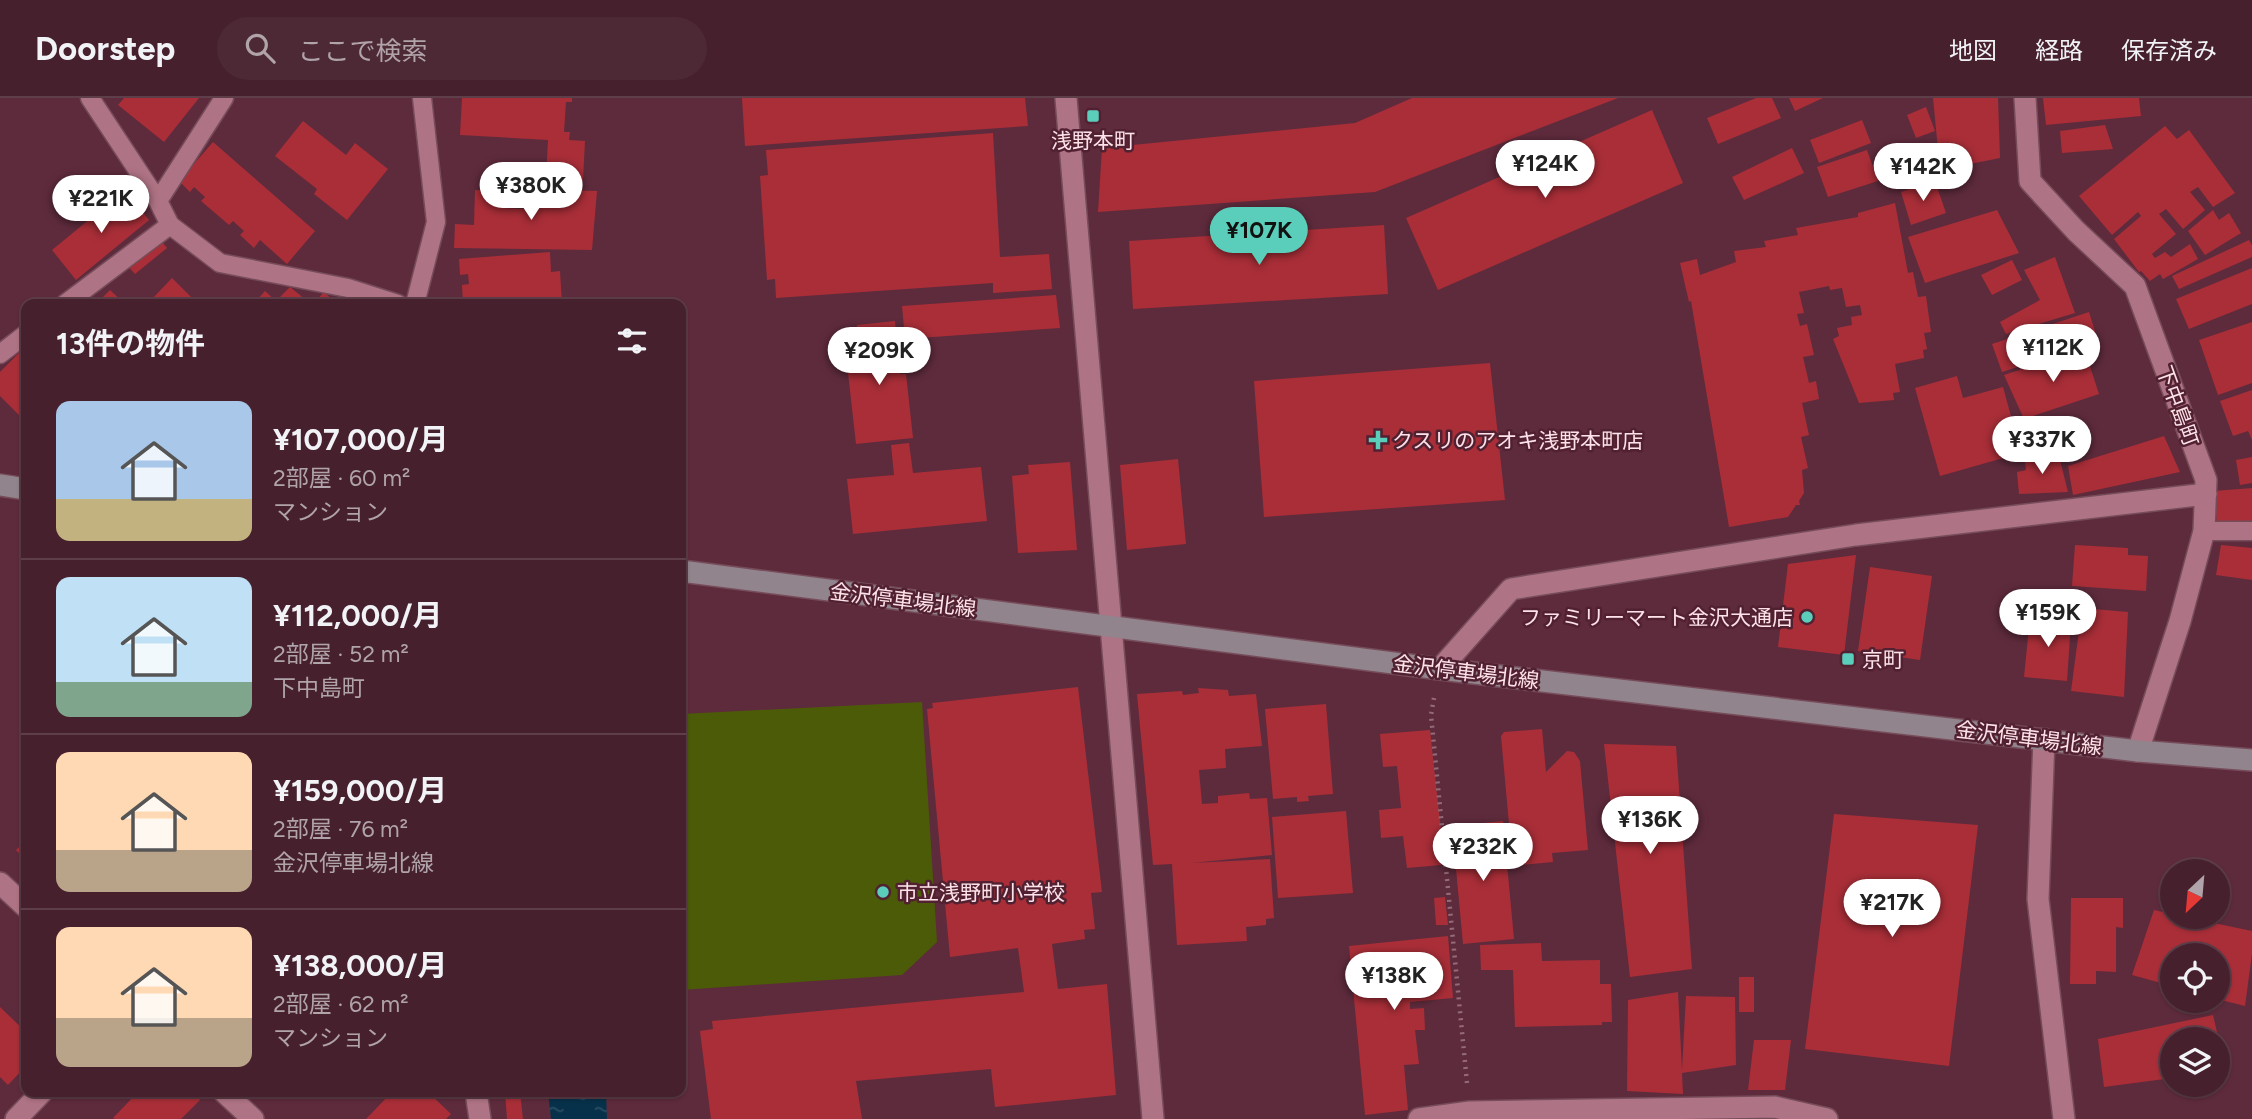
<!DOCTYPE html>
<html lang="ja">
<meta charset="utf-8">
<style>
:root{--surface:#46202d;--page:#4d2835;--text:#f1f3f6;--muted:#b0a3aa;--line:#5e3e49;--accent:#5bcebb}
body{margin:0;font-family:Figtree,"Noto Sans JP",sans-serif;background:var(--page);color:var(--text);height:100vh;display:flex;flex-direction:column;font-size:26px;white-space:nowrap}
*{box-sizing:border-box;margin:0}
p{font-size:23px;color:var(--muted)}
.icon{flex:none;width:38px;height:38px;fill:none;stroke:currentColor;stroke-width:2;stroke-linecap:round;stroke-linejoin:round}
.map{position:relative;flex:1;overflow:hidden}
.sheet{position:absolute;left:21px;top:201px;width:665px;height:798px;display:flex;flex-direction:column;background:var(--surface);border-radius:14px;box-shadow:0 2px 5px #0004,0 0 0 2px var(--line)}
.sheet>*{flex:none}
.needle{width:46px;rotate:206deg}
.fabs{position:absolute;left:2160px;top:761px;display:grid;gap:14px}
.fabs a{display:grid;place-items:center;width:70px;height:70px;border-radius:50%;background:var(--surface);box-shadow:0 2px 5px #0004,0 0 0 2px var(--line);font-size:35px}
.price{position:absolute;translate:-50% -60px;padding:0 16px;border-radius:24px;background:#fff;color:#222;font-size:23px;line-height:46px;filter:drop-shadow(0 2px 4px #0008)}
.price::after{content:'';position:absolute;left:50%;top:42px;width:21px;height:16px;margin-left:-10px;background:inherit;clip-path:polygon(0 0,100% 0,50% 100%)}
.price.selected{background:var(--accent);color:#111}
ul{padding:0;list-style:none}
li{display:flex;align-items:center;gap:21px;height:175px;padding:0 35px}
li+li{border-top:2px solid var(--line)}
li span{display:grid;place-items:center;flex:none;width:196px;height:140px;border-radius:14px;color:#555}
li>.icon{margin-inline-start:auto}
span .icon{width:84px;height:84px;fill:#fffc;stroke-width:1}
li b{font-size:30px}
h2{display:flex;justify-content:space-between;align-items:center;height:84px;padding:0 35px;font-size:30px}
header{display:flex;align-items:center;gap:42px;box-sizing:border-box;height:98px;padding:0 35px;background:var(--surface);border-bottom:2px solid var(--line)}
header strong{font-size:33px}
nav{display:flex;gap:38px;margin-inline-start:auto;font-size:24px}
.search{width:490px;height:63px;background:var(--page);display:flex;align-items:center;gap:18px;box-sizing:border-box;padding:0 24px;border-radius:38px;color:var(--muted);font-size:26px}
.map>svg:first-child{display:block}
.grass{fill:#4b5b08}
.water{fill:url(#water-ripples)}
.building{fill:#a92e38}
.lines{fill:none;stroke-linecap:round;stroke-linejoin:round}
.lane-casing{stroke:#764c5a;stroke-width:21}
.street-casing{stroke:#764c5a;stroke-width:24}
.secondary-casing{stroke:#764c5a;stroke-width:24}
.path{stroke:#956b78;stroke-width:4.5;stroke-dasharray:2 5;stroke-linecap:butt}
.lane{stroke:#ae7384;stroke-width:18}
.street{stroke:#ae7384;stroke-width:21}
.secondary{stroke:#91848c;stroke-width:21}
.poi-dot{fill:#5bcebb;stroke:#522131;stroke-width:2.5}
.labels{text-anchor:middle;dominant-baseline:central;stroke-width:5;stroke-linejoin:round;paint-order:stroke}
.poi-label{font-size:21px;fill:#fde2e9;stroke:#522131;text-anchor:start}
.street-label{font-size:21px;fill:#fde2e9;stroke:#522131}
</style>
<header>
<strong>Doorstep</strong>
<div class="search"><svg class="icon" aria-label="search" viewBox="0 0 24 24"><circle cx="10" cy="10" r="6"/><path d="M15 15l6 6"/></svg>ここで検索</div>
<nav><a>地図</a><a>経路</a><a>保存済み</a></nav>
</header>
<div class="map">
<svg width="2252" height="1021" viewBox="0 0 2252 1021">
<defs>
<pattern id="water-ripples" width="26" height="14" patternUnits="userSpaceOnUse" patternTransform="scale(1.75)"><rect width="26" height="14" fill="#07314a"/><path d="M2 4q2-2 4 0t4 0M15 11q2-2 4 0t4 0" fill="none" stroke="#2c4f64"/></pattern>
</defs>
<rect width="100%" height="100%" fill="#5e2b3c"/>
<path class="grass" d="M922 604 937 844 902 877 681 892V616Z"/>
<path class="water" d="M548 994H606L607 1021H551Z"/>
<path class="building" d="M124 0H199L164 44 118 7Z
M462 0H572V4H566L564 34H570L569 42 585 43 583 82 546 80 548 42 460 37Z
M742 0H1025L1028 28 745 48Z
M1412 0H1618L1375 94 1098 114 1102 50 1355 25Z
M1756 0H1772L1781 20 1718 46 1707 20Z
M1789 0H1823L1795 13Z
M1933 0H1998L2000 60 1940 72Z
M2043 0H2139L2141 18 2046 27Z
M1926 9 1935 33 1916 40 1907 17Z
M1652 12 1683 85 1438 192 1406 120Z
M1862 22 1871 45 1819 65 1810 42Z
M303 23 346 57 355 45 388 71 347 122 314 96 317 91 275 58Z
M2105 27 2113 51 2062 55 2060 33Z
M2165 28 2177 41 2189 32 2235 95 2213 109 2198 89 2190 94 2205 112 2183 131 2166 111 2159 116 2176 136 2152 156 2155 160 2165 154 2171 159 2190 146 2198 161 2163 181 2160 176 2150 183 2141 173 2139 174 2114 141 2141 118 2138 114 2112 137 2079 98Z
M993 35 1000 159 1049 156 1052 191 993 195V185L776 200 775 181 767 182 760 78 768 77 766 52Z
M213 44 315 133 287 166 260 142 254 150 240 137 244 133 233 123 229 127 201 103 205 99 194 89 190 94 179 83Z
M1792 50 1804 75 1744 102 1732 79Z
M1867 52 1878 83 1828 99 1817 69Z
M1935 83 1946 115 1911 127 1901 94Z
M526 91 597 93 592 152 454 150 455 126 474 127 475 92 505 93 504 110 526 111Z
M125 92 149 122 76 182 52 152Z
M1895 105 1908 175 1913 174 1918 199 1926 198 1931 234 1924 235 1927 251 1923 252 1924 260 1895 266 1900 294 1893 295 1894 302 1859 305 1833 241 1839 238 1837 230 1852 227 1851 219 1862 217 1860 207 1846 209 1842 190 1830 192 1829 188 1799 194 1804 215 1797 216 1800 228 1807 226 1814 257 1803 259 1809 285 1816 283 1819 301 1802 305 1809 337 1801 339 1808 370 1802 372 1804 395 1799 403 1800 407H1796L1788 419 1729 429 1691 203 1689 204 1680 165 1697 161 1700 177 1736 164 1734 153 1766 149 1764 143 1798 137 1796 130 1858 119V115Z
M1997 112 2019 155 1925 185 1908 139Z
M2213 112 2219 122 2229 115 2241 135 2205 157 2188 133Z
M1384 127 1388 196 1133 211 1129 143Z
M159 140 167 150 135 176 126 166Z
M2249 142 2252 147V159L2179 191 2172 178Z
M550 154 551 174 560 173 562 206H463L462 187 469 186 468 176 460 177 459 161Z
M2055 159 2075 215 2006 236 2000 224 2040 202 2024 172Z
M2012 162 2022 182 1992 197 1981 177Z
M2252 170V206L2189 231 2176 201Z
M172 180 198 206H156L151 202Z
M290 189 311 206H253L265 193 276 203Z
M110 192 125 206H96Z
M324 194 335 204 332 206H313Z
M1056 197 1060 230 905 241 902 208Z
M2089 214 2098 243 2002 274 1992 246Z
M895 223 900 276H906L913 340 856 346 847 266 861 264 857 227Z
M2252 224V285L2218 297 2199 242Z
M26 248V324L0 298V274Z
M2084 250 2099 296 2024 321 2004 277Z
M1490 265 1505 402 1264 419 1254 283Z
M1957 278 1963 300 2003 289 2021 355 1940 378 1915 290Z
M2252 292V342L2248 333 2233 338 2220 303Z
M2164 338 2180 374 2073 397 2068 368Z
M909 345 913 375 981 369 987 423 853 436 847 381 894 377 891 347Z
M2024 358H2059L2068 394 2019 396 2017 374 2026 372Z
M2252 359V385L2240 387 2236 362Z
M1178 361 1186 446 1127 452 1120 367Z
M1070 364 1077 452 1018 455 1012 378 1029 376 1028 367Z
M2252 390V426L2217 427 2214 393Z
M2075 447 2128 450V457L2148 458 2146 493 2072 488Z
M2221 447 2252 450V482L2216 477Z
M1856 457 1844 557 1778 549 1788 466Z
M1870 469 1932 478 1920 562 1858 553Z
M2044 493 2072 495 2071 513 2046 511 2042 508Z
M2082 510 2128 514 2124 599 2071 593Z
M2030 519 2071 524 2067 583 2024 579Z
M1078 589 1102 794 1091 795 1095 831 1084 832 1085 841 1052 846 1058 891 1107 886 1116 997 995 1009 991 971 856 983 862 1021H711L700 933 713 931 712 923 1024 894 1018 850 950 859 927 611 933 610 932 605Z
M1198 590 1228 592 1229 598 1256 596 1262 648 1225 651 1226 670 1199 672 1202 706 1218 705V698L1249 695 1250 701 1267 700 1272 757 1192 765 1270 761 1274 820 1266 821V827L1246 829 1247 843 1177 847 1172 766 1153 767 1137 596 1182 593 1183 597 1199 595Z
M1326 606 1333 696 1308 698 1309 703 1297 704V699L1273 701 1265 611Z
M1542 631 1546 674 1567 653 1574 654 1580 663 1588 752 1552 755 1553 764 1509 768 1507 737H1510L1501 638 1504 634Z
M1430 632 1441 733 1438 734 1441 767 1407 770 1403 738 1381 740 1379 712 1401 710 1397 668 1383 669 1380 636Z
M1604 646 1676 648 1692 871 1630 879Z
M1346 713 1353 795 1278 800 1272 719Z
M1834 716 1978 727 1949 968 1805 951Z
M1503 723 1514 841 1463 846 1452 728Z
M26 742V762L16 752Z
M1445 799 1448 827H1436L1434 800Z
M2071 800H2123V830L2116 829V874L2096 873V886H2070Z
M2154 812 2172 816V819H2185L2252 833V856L2245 908 2217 901V858H2172V888L2132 877Z
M1448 838 1453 900 1410 904V911L1424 910 1425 932H1415L1419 966 1404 967 1408 1012 1365 1017 1349 848Z
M1541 845 1542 863 1600 862V886H1611L1612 924H1602V927L1515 929 1513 872H1481L1480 847Z
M1739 879H1754V914H1739Z
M1678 894 1682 972 1686 898 1735 899 1736 967 1682 975 1683 996 1627 993 1628 902Z
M0 909 26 934V968L8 987 0 979Z
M2213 917 2226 973 2217 974V942H2172V980L2104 989 2098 941Z
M1754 942H1791L1785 992H1748Z
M138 994H192L200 1002 181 1021H115L113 1020Z
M392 994H428L451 1016 446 1021H366Z
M505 994H520L523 1021H507Z"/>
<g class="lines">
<g class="lane-casing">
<path id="lane" d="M90 0 158 103 170 127 220 165 348 190 398 206
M158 103 224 0
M65 206 170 127
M415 206 436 124 422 0
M0 256 26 236
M2204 433H2252"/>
</g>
<g class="street-casing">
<path id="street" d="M1066 0 1153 1021
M2025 0 2030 83 2076 133 2135 188 2206 382 2204 433 2180 523 2138 653
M1440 571 1511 491 1856 437 2206 396
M2044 641 2038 801 2064 1021
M0 785 26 809
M224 994 253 1021
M476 994 480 1021
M16 1021 42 994
M1419 1021 1470 1014 1775 1009 1827 1021"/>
</g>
<g class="secondary-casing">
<path id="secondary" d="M0 387 26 391
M681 473 1440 571 2138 653 2252 662"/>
</g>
<path class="path" d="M1434 600 1431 617 1467 985"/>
<use href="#lane" class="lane"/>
<use href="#street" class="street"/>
<use href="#secondary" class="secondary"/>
</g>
<g class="poi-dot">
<rect x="1086" y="11" width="14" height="14" rx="3.5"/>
<path d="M1374.5 331.5h7v7h7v7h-7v7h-7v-7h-7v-7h7z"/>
<circle cx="1807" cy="519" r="7"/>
<rect x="1841" y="554" width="14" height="14" rx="3.5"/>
<circle cx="883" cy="794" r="7"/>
</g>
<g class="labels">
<g class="poi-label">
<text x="1093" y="42" text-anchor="middle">浅野本町</text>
<text x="1392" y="342">クスリのアオキ浅野本町店</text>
<text x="1793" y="519" text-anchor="end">ファミリーマート金沢大通店</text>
<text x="1862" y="561">京町</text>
<text x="897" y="794">市立浅野町小学校</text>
</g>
<g class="street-label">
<text transform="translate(2178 308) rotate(70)">下中島町</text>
<text transform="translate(903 502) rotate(7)">金沢停車場北線</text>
<text transform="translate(1466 574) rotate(7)">金沢停車場北線</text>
<text transform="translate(2029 640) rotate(7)">金沢停車場北線</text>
</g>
</g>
</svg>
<div class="fabs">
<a><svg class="needle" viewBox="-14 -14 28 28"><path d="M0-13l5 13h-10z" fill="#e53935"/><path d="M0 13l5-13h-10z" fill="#b0a3aa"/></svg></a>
<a><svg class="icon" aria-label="locate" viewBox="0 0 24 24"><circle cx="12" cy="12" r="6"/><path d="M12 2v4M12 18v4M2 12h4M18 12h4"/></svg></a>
<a><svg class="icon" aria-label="layers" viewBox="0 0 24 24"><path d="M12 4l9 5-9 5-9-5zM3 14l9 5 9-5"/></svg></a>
</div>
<b class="price" style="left:1545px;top:102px">¥124K</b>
<b class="price" style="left:1923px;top:105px">¥142K</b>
<b class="price" style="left:531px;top:124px">¥380K</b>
<b class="price" style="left:101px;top:137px">¥221K</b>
<b class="price selected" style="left:1259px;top:169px">¥107K</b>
<b class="price" style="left:2053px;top:286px">¥112K</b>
<b class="price" style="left:879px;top:289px">¥209K</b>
<b class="price" style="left:2042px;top:378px">¥337K</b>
<b class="price" style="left:2048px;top:551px">¥159K</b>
<b class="price" style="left:1650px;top:758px">¥136K</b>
<b class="price" style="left:1483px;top:785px">¥232K</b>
<b class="price" style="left:1892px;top:841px">¥217K</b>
<b class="price" style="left:1394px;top:914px">¥138K</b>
<section class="sheet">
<h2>13件の物件<svg class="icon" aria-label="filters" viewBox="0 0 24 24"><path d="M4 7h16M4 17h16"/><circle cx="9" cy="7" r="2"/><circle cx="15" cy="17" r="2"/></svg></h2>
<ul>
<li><span style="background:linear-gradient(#a9c7e8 70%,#c2b280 0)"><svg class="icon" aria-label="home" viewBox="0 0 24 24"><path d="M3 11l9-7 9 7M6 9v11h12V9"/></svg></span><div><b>¥107,000/月</b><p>2部屋 · 60 m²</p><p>マンション</p></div></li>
<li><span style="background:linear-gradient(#bfe0f5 75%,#7fa58c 0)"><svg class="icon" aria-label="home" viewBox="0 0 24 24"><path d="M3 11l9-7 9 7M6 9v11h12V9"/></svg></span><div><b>¥112,000/月</b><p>2部屋 · 52 m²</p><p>下中島町</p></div></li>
<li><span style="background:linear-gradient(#ffd9b3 70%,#b9a48a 0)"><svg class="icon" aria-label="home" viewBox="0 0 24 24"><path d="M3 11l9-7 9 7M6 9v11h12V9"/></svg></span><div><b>¥159,000/月</b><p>2部屋 · 76 m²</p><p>金沢停車場北線</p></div></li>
<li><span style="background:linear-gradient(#ffd9b3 65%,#b9a48a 0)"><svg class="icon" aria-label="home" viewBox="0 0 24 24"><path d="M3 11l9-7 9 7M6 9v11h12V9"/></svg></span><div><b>¥138,000/月</b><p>2部屋 · 62 m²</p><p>マンション</p></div></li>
</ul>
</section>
</div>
